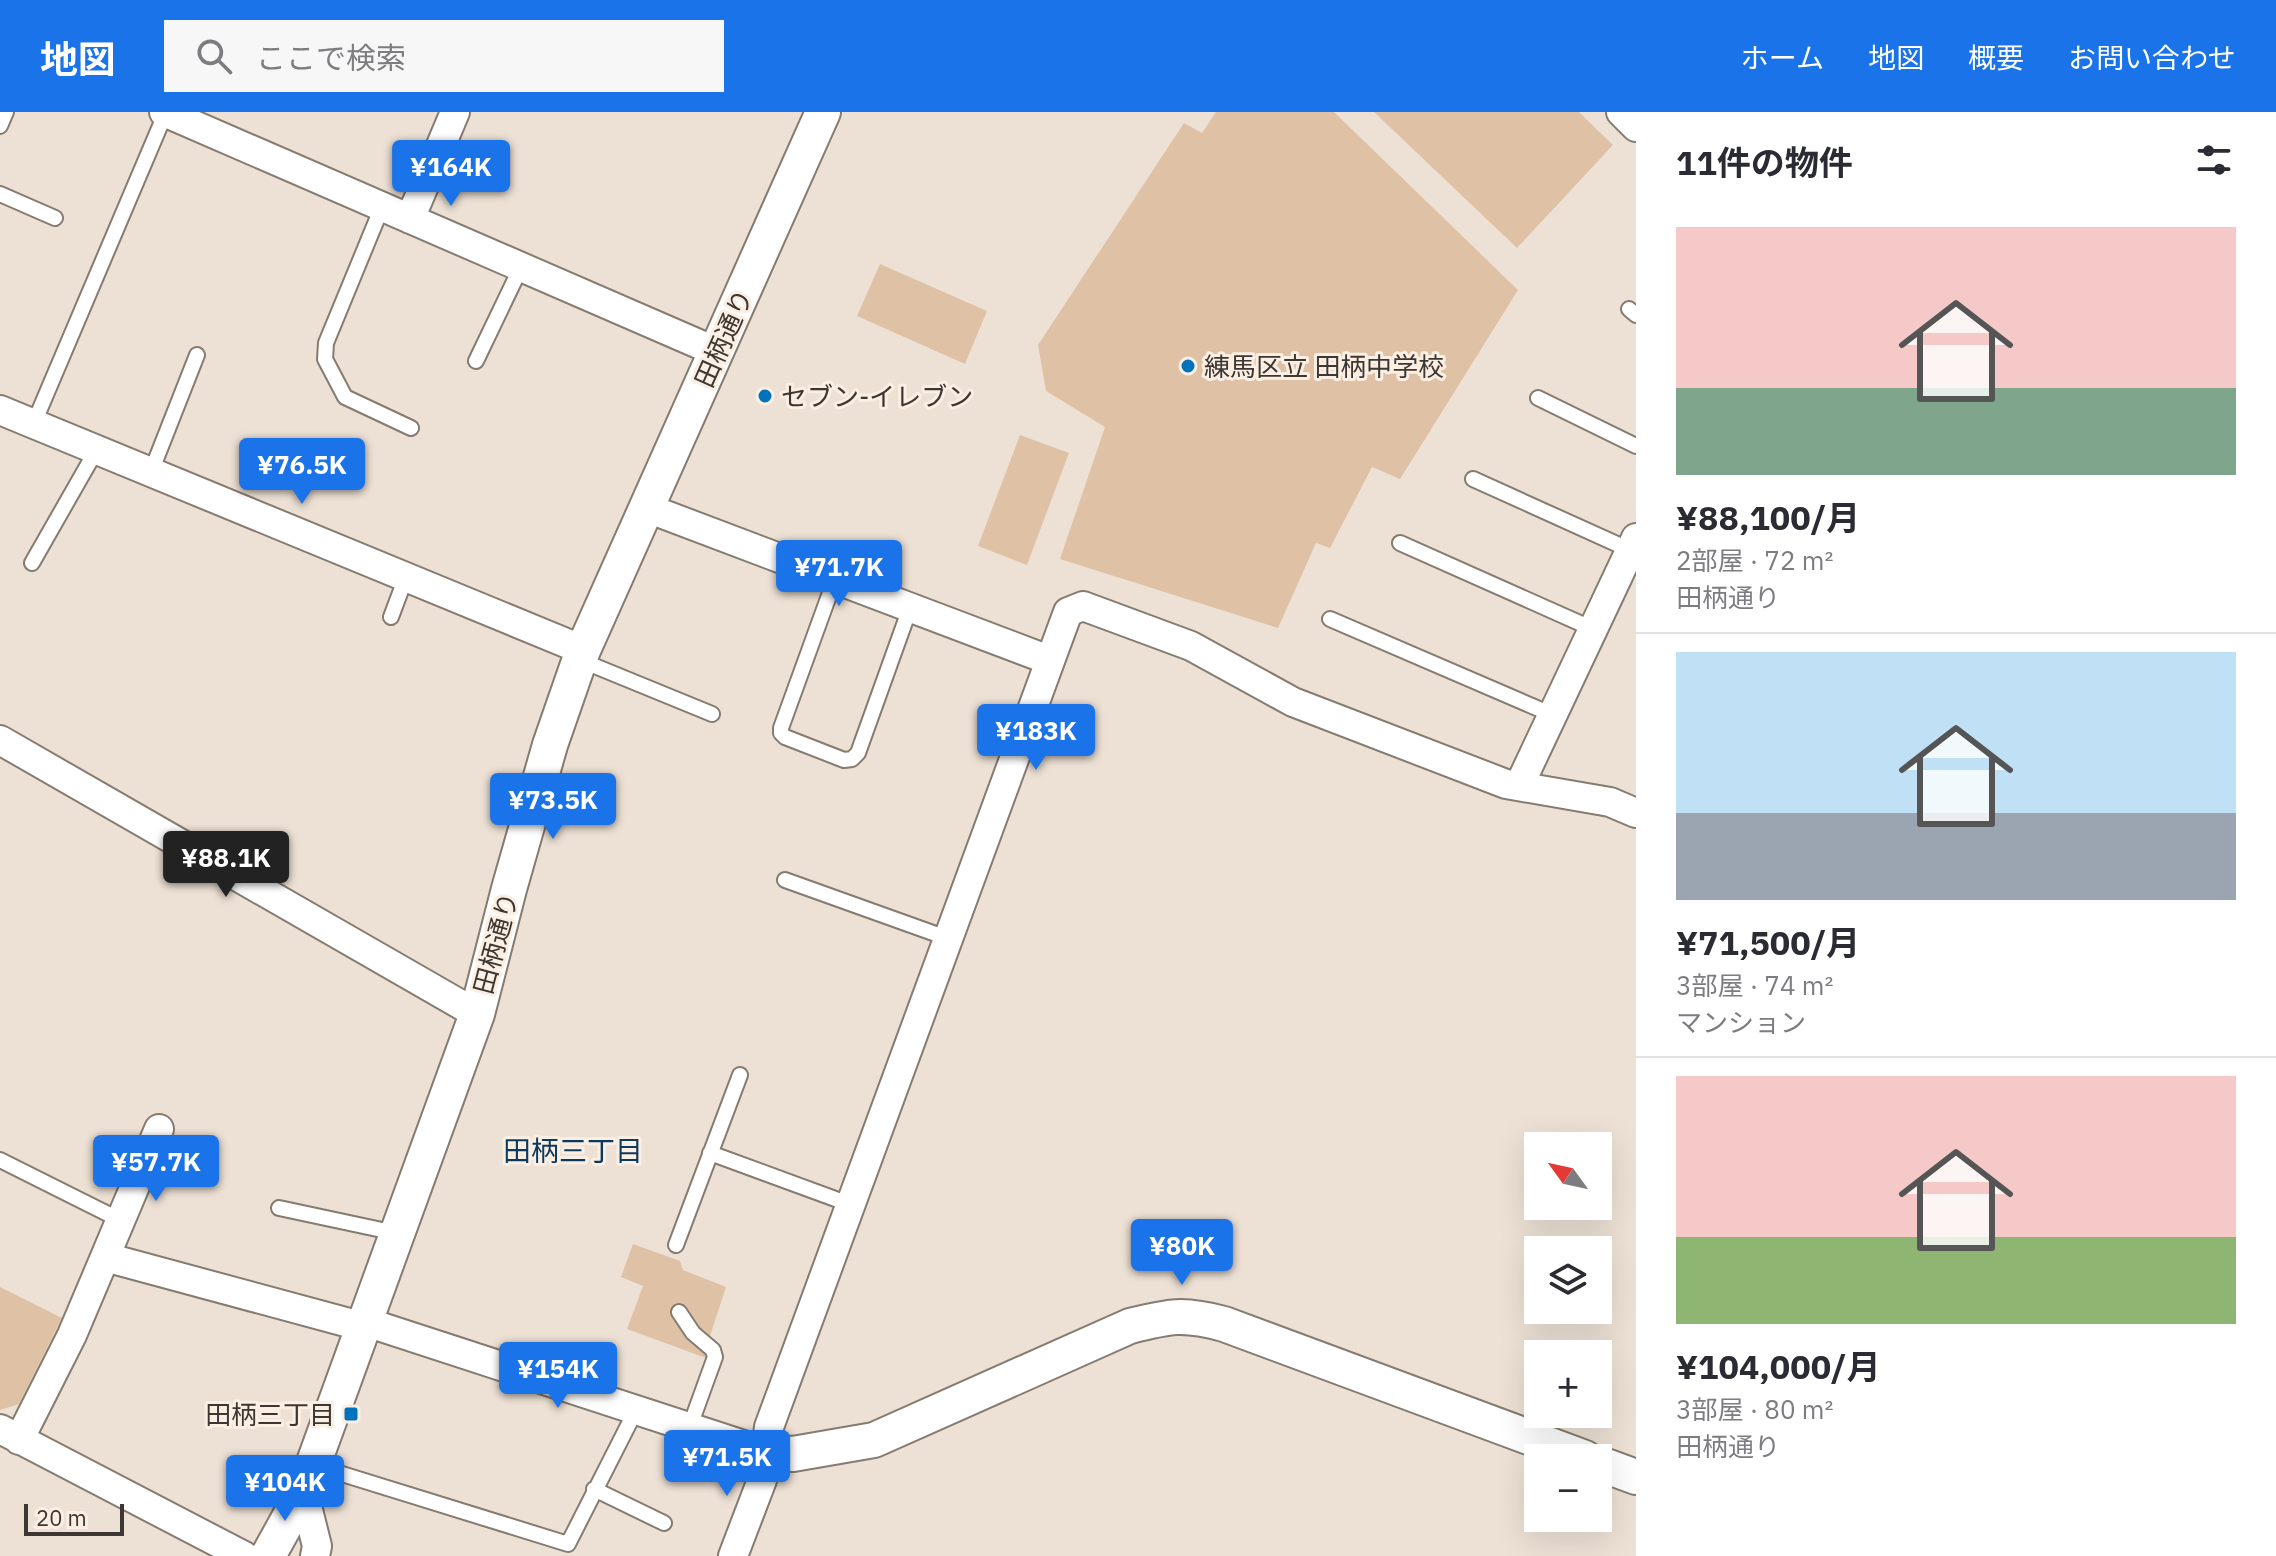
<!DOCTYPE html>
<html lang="ja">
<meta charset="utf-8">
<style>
:root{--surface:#fff;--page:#f7f7f7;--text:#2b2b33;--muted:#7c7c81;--line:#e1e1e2;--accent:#1a73e8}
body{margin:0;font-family:"IBM Plex Sans","Noto Sans JP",sans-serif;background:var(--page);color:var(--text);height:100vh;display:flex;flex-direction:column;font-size:30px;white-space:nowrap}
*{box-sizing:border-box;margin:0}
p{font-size:26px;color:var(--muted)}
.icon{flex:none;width:44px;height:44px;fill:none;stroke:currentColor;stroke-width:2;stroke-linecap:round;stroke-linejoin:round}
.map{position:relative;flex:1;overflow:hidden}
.side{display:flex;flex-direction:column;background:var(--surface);width:640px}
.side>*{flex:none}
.needle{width:52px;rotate:303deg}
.fabs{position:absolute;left:1524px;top:1020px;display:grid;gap:16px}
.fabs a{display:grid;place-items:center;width:88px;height:88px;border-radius:0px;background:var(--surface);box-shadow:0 8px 32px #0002;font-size:40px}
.scale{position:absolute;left:24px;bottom:20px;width:100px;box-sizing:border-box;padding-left:8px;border:4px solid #3c3732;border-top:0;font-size:22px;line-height:28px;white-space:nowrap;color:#3c3732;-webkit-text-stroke:6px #fbeee2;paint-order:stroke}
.price{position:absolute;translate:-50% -68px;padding:0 18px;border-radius:8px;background:var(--accent);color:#fff;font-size:26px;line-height:52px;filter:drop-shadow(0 2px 4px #0008)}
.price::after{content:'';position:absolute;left:50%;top:48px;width:24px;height:18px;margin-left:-12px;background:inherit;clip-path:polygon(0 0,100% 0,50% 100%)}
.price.on{background:#222;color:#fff}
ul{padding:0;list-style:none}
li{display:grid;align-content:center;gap:16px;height:424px;padding:0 40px}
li+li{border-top:2px solid var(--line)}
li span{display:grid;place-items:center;height:248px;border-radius:0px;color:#555}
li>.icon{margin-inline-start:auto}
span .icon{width:144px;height:144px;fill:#fffc;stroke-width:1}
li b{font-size:34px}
h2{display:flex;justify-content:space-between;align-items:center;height:96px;padding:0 40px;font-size:34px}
header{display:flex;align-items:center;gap:48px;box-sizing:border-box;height:112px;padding:0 40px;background:var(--accent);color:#fff}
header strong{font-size:38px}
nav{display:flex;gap:44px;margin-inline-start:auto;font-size:28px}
.search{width:560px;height:72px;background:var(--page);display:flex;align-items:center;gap:20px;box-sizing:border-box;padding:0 28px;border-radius:0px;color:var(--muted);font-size:30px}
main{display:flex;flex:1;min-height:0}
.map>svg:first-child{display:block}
.green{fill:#dfc2a5}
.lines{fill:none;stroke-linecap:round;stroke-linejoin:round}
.service-casing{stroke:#867b70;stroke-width:18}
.minor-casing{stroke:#867b70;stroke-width:32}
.tertiary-casing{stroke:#867b70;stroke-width:38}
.service{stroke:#fff;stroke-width:14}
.minor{stroke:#fff;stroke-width:28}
.tertiary{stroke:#fff;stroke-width:34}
.poi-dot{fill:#0173bd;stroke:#fbeee2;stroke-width:3}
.labels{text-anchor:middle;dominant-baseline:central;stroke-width:6;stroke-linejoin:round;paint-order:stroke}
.street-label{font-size:26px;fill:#3c3732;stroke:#fbeee2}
.poi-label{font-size:26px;fill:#3c3732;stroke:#fbeee2;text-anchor:start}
.neighbourhood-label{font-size:28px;fill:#0c3a5e;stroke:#fbeee2}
</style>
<header>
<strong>地図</strong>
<div class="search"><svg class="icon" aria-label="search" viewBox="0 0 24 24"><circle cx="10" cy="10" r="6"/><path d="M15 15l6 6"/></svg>ここで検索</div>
<nav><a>ホーム</a><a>地図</a><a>概要</a><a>お問い合わせ</a></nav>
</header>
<main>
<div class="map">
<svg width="1636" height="1444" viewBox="0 0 1636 1444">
<rect width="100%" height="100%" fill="#ede1d5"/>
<path class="green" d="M1216 0H1334L1518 178 1400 367 1372 355 1330 436 1316 431 1278 516 1060 447 1105 315 1046 279 1038 233 1184 11 1202 21Z
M1374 0H1579L1613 33 1517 136Z
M880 152 987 199 965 252 857 204Z
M1020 323 1069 341 1027 453 978 434Z
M633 1132 680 1149 683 1158 726 1175 708 1230 721 1238 703 1287 694 1285 706 1246 627 1217 643 1174 621 1165Z
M0 1175 62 1206 19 1292 0 1298Z"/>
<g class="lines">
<g class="service-casing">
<path id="service" d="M0 14 6 0
M0 82 55 106
M382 95 326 231 325 247 345 285 411 316
M1629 197 1636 203
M476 249 521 155
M1538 286 1636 334
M34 311 166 0
M151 360 197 243
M1473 367 1630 438
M1400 431 1593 517
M32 451 97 337
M835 467 781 616V621L785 625 844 648 852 647 858 641 910 496
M391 505 406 465
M1330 507 1553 603
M580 548 712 602
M785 768 947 826
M710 1041 849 1092
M0 1048 120 1108
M279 1096 382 1118 396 1123
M676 1133 740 963
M679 1200 693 1221 713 1238 715 1245 690 1314
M313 1353 568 1432 637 1296
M594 1377 664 1411"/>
</g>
<g class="minor-casing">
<path id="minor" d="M164 0 717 240
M1621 0 1636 15
M410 107 455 0
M0 298 583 538
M647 396 1049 548
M0 628 477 902
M1519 674 1636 426
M105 1145 159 1017
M366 1210 765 1340
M0 1317 244 1444
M19 1328 72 1223 105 1145 364 1215
M303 1378 317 1434 315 1444
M733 1444 762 1368 769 1315 1068 500 1083 494 1191 534 1293 590 1506 672 1610 690 1636 701"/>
</g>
<g class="tertiary-casing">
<path id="tertiary" d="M765 1340 793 1342 874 1328 1130 1214C1170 1204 1183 1201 1224 1212L1585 1346
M1598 1351 1636 1365
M268 1444 294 1397 313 1353 477 902 509 777 550 633 583 538 823 0"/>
</g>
<use href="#service" class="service"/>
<use href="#minor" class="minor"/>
<use href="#tertiary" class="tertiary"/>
</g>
<g class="poi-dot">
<circle cx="1188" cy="254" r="8"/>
<circle cx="765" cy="284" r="8"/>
<rect x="343" y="1294" width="16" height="16" rx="4"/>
</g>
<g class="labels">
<g class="street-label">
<text transform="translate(723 226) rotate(-66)">田柄通り</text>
<text transform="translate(495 831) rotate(-75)">田柄通り</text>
</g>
<g class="poi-label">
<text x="1204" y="254">練馬区立 田柄中学校</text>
<text x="781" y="284">セブン-イレブン</text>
<text x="335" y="1302" text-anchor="end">田柄三丁目</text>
</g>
<g class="neighbourhood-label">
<text x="573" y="1038">田柄三丁目</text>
</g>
</g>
</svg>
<div class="fabs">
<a><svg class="needle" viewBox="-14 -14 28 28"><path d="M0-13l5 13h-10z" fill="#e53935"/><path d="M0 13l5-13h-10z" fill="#7c7c81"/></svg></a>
<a><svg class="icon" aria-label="layers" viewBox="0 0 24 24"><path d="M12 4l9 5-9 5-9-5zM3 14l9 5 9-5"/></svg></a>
<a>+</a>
<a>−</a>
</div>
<div class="scale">20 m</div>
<b class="price" style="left:451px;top:96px">¥164K</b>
<b class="price" style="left:302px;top:394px">¥76.5K</b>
<b class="price" style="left:839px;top:496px">¥71.7K</b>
<b class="price" style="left:1036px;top:660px">¥183K</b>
<b class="price" style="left:553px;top:729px">¥73.5K</b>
<b class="price on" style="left:226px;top:787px">¥88.1K</b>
<b class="price" style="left:156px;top:1091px">¥57.7K</b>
<b class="price" style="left:1182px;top:1175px">¥80K</b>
<b class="price" style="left:558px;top:1298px">¥154K</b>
<b class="price" style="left:727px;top:1386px">¥71.5K</b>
<b class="price" style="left:285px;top:1411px">¥104K</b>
</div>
<section class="side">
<h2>11件の物件<svg class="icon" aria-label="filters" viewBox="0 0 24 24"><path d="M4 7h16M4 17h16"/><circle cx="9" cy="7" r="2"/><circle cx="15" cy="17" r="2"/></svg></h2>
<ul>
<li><span style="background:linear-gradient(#f6c9c9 65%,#7fa58c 0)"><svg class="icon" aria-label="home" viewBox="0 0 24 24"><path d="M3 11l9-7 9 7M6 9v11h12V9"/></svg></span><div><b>¥88,100/月</b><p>2部屋 · 72 m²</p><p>田柄通り</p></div></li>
<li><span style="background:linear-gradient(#bfe0f5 65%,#9aa5b1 0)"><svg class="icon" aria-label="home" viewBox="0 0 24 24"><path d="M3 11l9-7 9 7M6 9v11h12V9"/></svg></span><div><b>¥71,500/月</b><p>3部屋 · 74 m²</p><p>マンション</p></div></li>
<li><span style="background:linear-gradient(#f6c9c9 65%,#8fb573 0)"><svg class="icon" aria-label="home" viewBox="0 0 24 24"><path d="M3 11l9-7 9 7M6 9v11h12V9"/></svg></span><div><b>¥104,000/月</b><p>3部屋 · 80 m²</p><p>田柄通り</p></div></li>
</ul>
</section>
</main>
